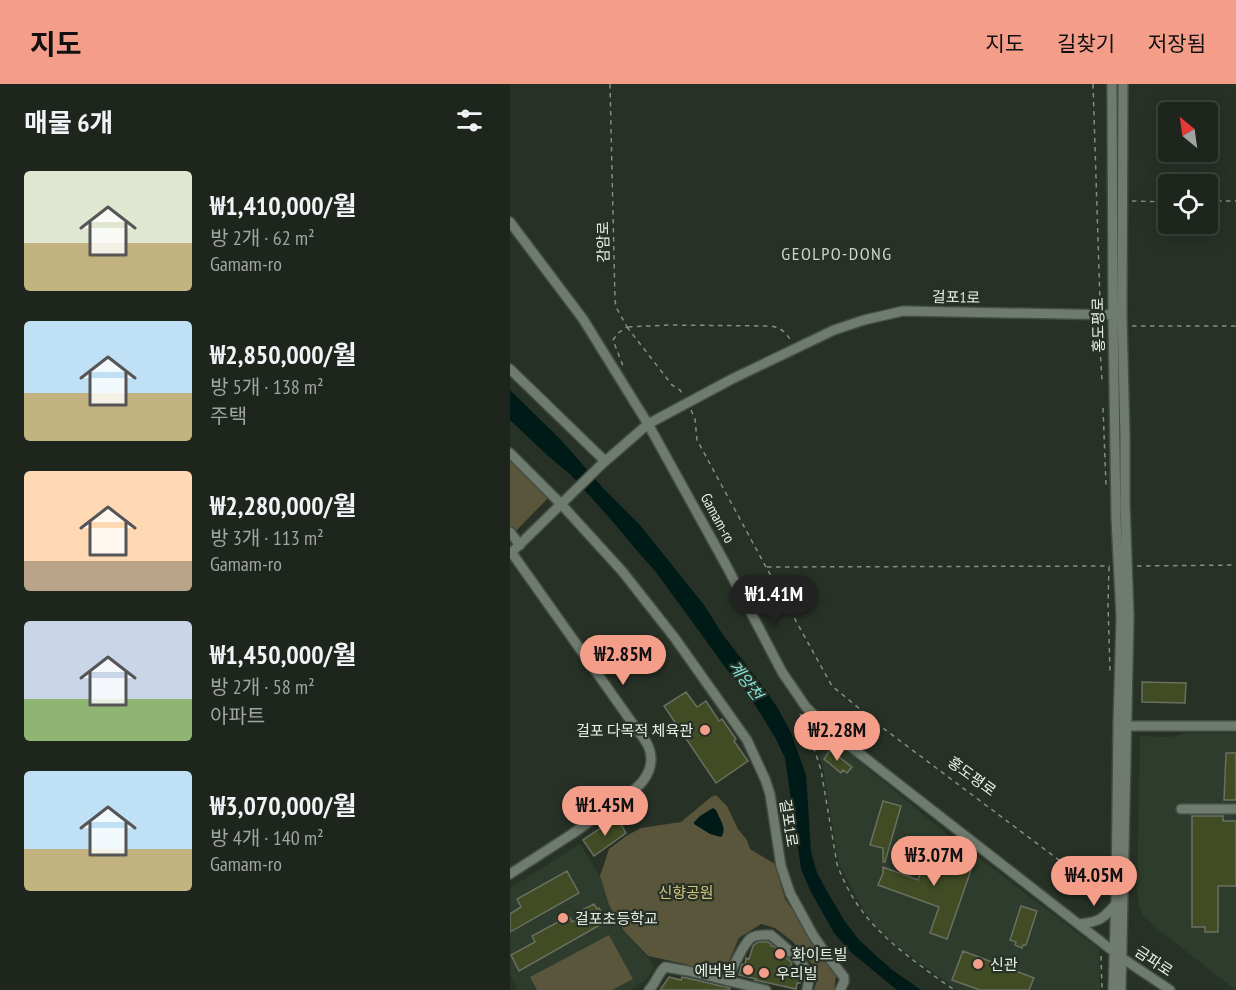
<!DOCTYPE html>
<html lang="ko">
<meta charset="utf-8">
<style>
:root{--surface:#1d251c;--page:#252d25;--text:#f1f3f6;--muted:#a0a5a3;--line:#3b423b;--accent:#f49e8a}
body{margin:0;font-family:"PT Sans Narrow","Noto Sans KR",sans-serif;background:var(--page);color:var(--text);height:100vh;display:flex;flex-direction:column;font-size:22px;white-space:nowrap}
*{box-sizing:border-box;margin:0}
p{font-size:20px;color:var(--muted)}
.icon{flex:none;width:33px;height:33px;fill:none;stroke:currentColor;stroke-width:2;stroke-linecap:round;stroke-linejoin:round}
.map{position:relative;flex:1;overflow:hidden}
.drawer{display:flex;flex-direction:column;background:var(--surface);width:510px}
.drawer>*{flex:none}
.needle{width:39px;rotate:331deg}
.buttons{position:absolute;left:648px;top:18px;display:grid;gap:12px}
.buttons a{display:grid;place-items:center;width:60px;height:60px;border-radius:6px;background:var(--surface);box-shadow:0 3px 15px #0003,0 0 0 2px var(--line);font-size:30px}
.price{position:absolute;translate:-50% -51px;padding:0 14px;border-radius:21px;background:var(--accent);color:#111;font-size:20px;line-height:39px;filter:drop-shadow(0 2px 3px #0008)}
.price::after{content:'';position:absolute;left:50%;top:36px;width:18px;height:14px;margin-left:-9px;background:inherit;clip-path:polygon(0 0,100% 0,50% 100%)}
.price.current{background:#222;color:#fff}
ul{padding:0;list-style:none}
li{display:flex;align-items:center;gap:18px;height:150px;padding:0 24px}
li span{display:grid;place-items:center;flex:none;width:168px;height:120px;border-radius:6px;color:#555}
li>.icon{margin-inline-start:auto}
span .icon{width:72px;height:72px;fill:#fffc;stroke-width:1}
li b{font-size:26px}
h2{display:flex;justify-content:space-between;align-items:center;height:72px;padding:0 24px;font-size:26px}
header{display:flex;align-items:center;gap:36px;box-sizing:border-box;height:84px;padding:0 30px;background:var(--accent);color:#111}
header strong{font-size:28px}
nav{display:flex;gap:33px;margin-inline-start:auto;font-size:21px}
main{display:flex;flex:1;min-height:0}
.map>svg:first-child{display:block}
.built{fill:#2d3c2d}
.green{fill:#5a563c}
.water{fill:#001a18}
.building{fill:#414c25;stroke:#6a6f60;stroke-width:1.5}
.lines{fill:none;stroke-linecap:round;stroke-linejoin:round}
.minor-casing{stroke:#434d43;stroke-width:12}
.path{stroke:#858e85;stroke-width:1.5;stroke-dasharray:4.5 4.5;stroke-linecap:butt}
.minor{stroke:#6f7b6f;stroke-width:9}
.poi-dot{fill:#f49e8a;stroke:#273126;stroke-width:2}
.labels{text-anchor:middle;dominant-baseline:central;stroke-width:4.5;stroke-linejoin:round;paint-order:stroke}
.street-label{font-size:15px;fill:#e9f0e9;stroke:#273126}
.poi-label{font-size:15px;fill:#e9f0e9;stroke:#273126;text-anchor:start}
.park-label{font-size:15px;fill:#d0c47e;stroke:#273126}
.water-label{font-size:16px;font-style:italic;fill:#82e1d9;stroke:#273126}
.quarter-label{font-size:18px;letter-spacing:1.5px;fill:#cad7c9;stroke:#273126}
</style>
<header>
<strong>지도</strong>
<nav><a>지도</a><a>길찾기</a><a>저장됨</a></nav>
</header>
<main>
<section class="drawer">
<h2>매물 6개<svg class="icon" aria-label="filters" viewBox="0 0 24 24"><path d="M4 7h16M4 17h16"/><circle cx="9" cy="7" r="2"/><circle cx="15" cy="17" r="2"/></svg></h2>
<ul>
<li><span style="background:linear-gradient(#dfe7d0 60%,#c2b280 0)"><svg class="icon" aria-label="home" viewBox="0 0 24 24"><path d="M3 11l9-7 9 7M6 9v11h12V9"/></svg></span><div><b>₩1,410,000/월</b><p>방 2개 · 62 m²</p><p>Gamam-ro</p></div></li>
<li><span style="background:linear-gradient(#bfe0f5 60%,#c2b280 0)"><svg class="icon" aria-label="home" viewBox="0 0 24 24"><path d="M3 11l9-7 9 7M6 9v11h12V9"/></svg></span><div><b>₩2,850,000/월</b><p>방 5개 · 138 m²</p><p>주택</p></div></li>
<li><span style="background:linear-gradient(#ffd9b3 75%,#b9a48a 0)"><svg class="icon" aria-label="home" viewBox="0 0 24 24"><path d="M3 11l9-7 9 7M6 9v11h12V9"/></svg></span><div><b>₩2,280,000/월</b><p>방 3개 · 113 m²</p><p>Gamam-ro</p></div></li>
<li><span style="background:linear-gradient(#c9d6e8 65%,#8fb573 0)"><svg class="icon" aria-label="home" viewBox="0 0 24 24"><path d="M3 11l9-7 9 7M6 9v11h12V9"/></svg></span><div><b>₩1,450,000/월</b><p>방 2개 · 58 m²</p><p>아파트</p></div></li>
<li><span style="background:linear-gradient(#bfe0f5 65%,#c2b280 0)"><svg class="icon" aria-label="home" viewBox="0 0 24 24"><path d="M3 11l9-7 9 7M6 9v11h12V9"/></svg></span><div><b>₩3,070,000/월</b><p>방 4개 · 140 m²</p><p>Gamam-ro</p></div></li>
</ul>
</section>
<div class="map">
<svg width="726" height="906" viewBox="0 0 726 906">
<rect width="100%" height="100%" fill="#273126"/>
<path class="built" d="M675 649H726V906L651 848 633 831 629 821 627 806 630 652 660 653Z
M323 659 334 665 437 750 589 865 590 906H448L391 865 369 846 354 827 329 780 313 684 310 674V671L315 665 320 660Z
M70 760 90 792 99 821 114 847 142 878 144 884 142 888 136 896 121 906H8L0 890V804Z"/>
<path class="green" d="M0 375 39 413 6 447 0 442Z
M206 711 217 722 228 745 237 756 240 765 265 780 275 815 298 847 326 892 324 906H304L307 896 303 881 282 857 265 844 251 840 229 854 216 884 208 888 203 889 197 888 175 880 138 872 114 847 99 821 90 792 99 765 116 752 131 744 171 738 201 713Z
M99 851 123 895 102 906H27L20 893Z"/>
<path class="water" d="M0 306 52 357 93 404 130 441 194 521 213 551 254 604 269 626 281 649 296 691 301 767 307 789 318 809 334 836 349 856 381 885 411 906H387L342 869 324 849 301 808 291 785 275 674 266 655 247 624 234 605 218 587 146 488 129 469 104 439 61 391 37 371 0 336Z
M203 724 206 726C209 734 218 745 211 753L200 750 184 740V738L190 732Z"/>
<path class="building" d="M632 598 676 599 675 619 632 618Z
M176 608 187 623 196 617 209 637 212 635 226 655 224 657 238 677 206 699 154 622Z
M320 666 342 683 337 689 333 686 331 689 314 675Z
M716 669H726V716H714Z
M373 717 391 722 375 778H373V764L360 761Z
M682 732H713V737H726V802H708V848H695V843H682Z
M107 733 116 749 84 772 73 756Z
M419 765 445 774 461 786 437 855 420 849 429 823 368 801 373 789V783L408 796Z
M57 787 69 809 0 848V830L11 823 7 815Z
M84 820 87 825 89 824 97 837 9 887 1 871 25 858 22 852 59 832 62 838 76 830 74 825Z
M511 822 527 827 516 861H513L512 864 505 861 506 858 500 856Z
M248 858H258L261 860V862H264L282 879 280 884 288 886 287 890 292 891 290 899H287L286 905 245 896 246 895 229 891 232 880 235 881 236 874 239 875 243 862Z
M453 867 524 894 519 906H470L442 896Z
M159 893 171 896 172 893 177 894 220 904V906H150Z"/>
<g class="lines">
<g class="minor-casing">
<path id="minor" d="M602 0 603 231 606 434 611 534 608 641 606 811 603 906
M0 138 73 235 138 340 216 481 272 588 296 623 311 638 327 652 612 874 660 906
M0 285 95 377
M0 369 51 420 112 487 164 553 237 656 255 695 260 710 271 782 280 809 303 851 316 870 334 893V898L330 906
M0 448 10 461
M0 470 92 380 138 340 222 295 324 246 354 236 393 227 608 231
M610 642H726
M671 725H726
M0 790 62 750 125 705C137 695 145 680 139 664 137 658 132 652 128 647L2 469
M569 840C589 838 593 835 606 820
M217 897C222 886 232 861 241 854 247 850 255 851 261 851 275 863 290 875 300 891L297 906
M139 906C146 899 148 889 155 883L178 887 256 906
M611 906 619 532 615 419V355L612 231 613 0"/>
</g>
<path class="path" d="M100 0 105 216 106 223 117 243 108 249 103 256 113 282
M583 0 590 218
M622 117 658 118
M698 117H726
M622 242H726
M117 243 162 301 170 306 173 311
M118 243 159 241 261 242C271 244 276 248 281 257
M589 246 592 297
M593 324 596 401
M181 326 185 335 187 356 256 483 322 602 373 644 549 776 582 799 597 807
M627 482 726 481
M257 483 600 482
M599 483 598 520 600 587
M290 630 299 649 311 686 327 780C344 827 372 853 411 882 422 890 433 899 445 906
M591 872 592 906"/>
<use href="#minor" class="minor"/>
</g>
<g class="poi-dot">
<circle cx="195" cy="646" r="6"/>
<circle cx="53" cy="834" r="6"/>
<circle cx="270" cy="870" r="6"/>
<circle cx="468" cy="880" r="6"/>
<circle cx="238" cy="886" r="6"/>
<circle cx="254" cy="889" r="6"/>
</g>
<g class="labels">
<g class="street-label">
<text transform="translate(93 158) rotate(-91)">감암로</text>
<text transform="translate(446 213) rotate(1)">걸포1로</text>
<text transform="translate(588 241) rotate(-91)">홍도평로</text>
<text transform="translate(208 434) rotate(61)">Gamam-ro</text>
<text transform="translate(462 692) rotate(36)">홍도평로</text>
<text transform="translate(279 739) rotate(81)">걸포1로</text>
<text transform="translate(644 877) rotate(33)">금파로</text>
</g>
<g class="poi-label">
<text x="183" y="646" text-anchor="end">걸포 다목적 체육관</text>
<text x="65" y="834">걸포초등학교</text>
<text x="282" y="870">화이트빌</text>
<text x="480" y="880">신관</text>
<text x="226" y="886" text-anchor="end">에버빌</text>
<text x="266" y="889">우리빌</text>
</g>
<g class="park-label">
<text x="176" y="808">신향공원</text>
</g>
<g class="water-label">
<text transform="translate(236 596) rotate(53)">계양천</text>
</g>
<g class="quarter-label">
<text x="327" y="169">GEOLPO-DONG</text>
</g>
</g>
</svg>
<div class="buttons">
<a><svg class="needle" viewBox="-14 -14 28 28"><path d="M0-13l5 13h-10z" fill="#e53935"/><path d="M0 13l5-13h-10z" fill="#a0a5a3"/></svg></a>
<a><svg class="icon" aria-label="locate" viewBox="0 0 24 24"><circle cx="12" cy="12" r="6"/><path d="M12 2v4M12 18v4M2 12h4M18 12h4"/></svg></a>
</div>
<b class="price current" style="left:264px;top:542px">₩1.41M</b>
<b class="price" style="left:113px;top:602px">₩2.85M</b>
<b class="price" style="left:327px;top:678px">₩2.28M</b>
<b class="price" style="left:95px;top:753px">₩1.45M</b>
<b class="price" style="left:424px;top:803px">₩3.07M</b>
<b class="price" style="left:584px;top:823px">₩4.05M</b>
</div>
</main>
